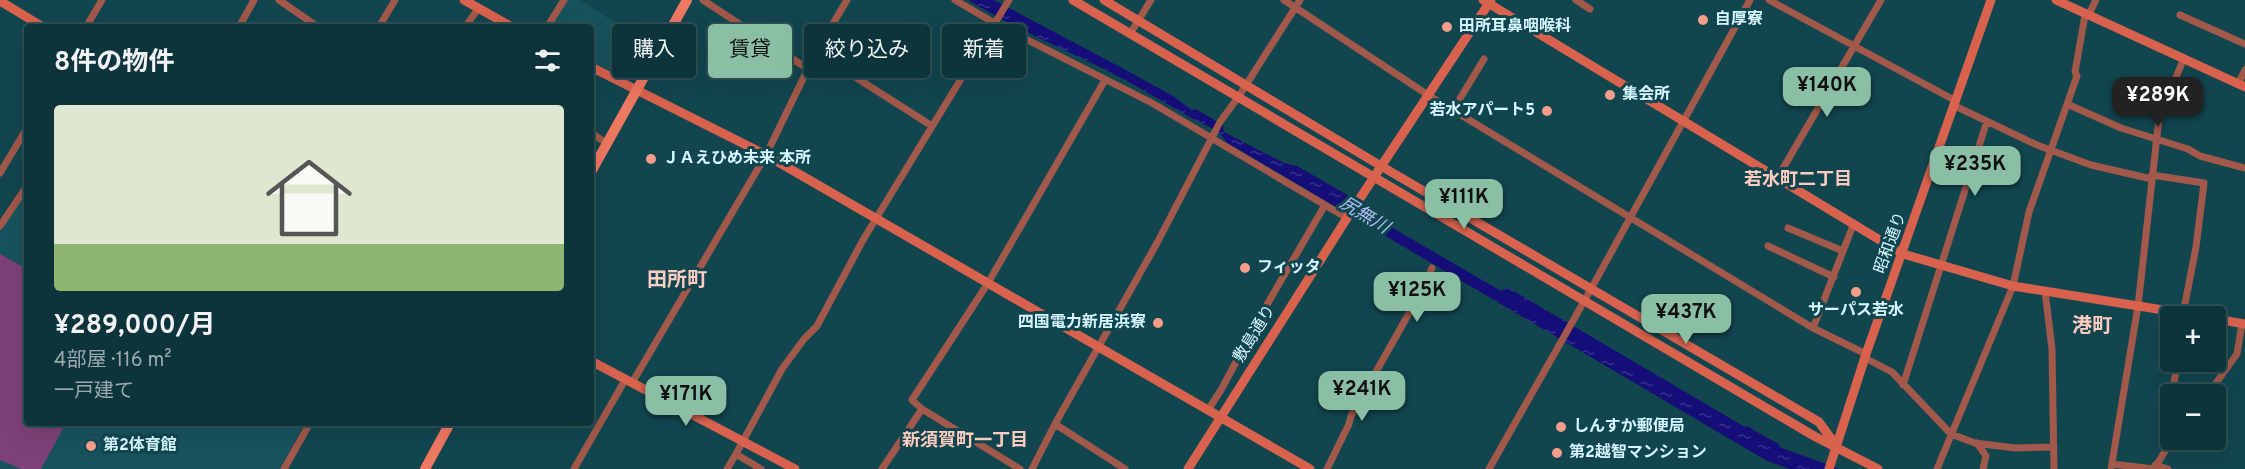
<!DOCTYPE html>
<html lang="ja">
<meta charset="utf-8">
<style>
:root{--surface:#0e343b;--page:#173c42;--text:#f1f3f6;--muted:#9baaaf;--line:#2e4f55;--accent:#8abfa5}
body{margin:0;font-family:Overpass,"Noto Sans JP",sans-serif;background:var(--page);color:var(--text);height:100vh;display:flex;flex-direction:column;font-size:22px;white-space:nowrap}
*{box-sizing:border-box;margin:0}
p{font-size:20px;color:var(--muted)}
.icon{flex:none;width:33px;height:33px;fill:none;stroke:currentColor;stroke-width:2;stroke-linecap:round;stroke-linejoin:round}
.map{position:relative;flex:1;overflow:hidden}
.panel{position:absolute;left:24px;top:24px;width:570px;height:402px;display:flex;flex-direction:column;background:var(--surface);border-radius:6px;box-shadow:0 6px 24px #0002,0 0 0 2px var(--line)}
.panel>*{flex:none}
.banner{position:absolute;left:612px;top:24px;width:570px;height:54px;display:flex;gap:12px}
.tools{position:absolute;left:2160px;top:306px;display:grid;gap:12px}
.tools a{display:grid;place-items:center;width:66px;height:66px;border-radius:6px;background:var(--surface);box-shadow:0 6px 24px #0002,0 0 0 2px var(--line);font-size:30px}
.price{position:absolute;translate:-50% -51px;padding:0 14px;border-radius:12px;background:var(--accent);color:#111;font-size:20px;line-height:39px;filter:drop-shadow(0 2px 3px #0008)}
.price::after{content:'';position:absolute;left:50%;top:36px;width:18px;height:14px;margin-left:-9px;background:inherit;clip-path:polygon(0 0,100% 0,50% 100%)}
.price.current{background:#222;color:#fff}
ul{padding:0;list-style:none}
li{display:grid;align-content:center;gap:12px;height:318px;padding:0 30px}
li+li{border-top:2px solid var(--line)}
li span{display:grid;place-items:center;height:186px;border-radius:6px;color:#555}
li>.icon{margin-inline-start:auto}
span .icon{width:108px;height:108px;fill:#fffc;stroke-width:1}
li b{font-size:26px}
h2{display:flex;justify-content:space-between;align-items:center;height:72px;padding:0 30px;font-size:26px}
.tag{padding:0 21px;border-radius:6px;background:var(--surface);box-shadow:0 6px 24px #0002,0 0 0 2px var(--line);font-size:21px;line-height:54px}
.tag.current{background:var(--accent);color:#111}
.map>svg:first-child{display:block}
.built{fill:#18535d}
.garden{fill:#7d4177}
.water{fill:url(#water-ripples)}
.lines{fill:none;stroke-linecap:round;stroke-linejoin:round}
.street{stroke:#a2584b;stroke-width:7}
.secondary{stroke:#d8624e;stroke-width:9}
.primary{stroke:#f07762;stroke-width:10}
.poi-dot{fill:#f49d8d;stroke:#12464f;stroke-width:2}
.labels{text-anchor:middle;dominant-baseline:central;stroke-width:6;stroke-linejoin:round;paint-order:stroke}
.poi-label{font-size:16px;font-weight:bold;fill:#d6f8ff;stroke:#12464f;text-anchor:start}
.street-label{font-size:16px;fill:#d6f8ff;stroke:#12464f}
.neighbourhood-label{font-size:18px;font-weight:bold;fill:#fecbc1;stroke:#12464f}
.water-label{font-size:18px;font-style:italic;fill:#adbdf2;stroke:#12464f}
.quarter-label{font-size:20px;font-weight:bold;fill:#fecbc1;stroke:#12464f}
</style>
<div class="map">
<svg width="2245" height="469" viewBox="0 0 2245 469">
<defs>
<pattern id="water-ripples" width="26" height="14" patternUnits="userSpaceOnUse" patternTransform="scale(1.5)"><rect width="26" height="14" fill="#150e78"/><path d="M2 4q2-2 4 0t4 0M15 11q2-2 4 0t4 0" fill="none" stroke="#36328c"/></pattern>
</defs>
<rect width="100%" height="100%" fill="#12464f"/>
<path class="built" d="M567 0H580L634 35 611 72 591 62V27H550Z
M27 190V423H305L280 469H0V230Z"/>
<path class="garden" d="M0 254 27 269V423H66L41 469H21L0 460Z"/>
<path class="water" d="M968 0H994L1124 69 1173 96 1192 110 1196 109 1223 125 1224 132 1284 163 1297 166 1391 220 1393 228 1501 291 1507 287 1745 427 1747 426 1780 445 1779 447 1840 469H1790L1767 461 1226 142C1220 129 1205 126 1193 119 1165 103 1137 86 1108 71 1061 48 1013 27 968 0Z"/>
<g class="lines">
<path class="street" d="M279 0 318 27
M703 0 808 69
M955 0 996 24 1152 103 1347 218
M1284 0 1428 95 1813 328 1866 354
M1576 0 1590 9
M1769 0 1956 101
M2180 15 2245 44
M2088 16 2096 0
M86 27 102 0
M239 27 254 0
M379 27 395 0
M465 27 478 9
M547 27 564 0
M1130 34 1151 0
M816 52 932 126
M2238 84 2245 70
M2067 104 2121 128 2188 149 2200 156 2245 168
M1955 106 2037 145 2091 165 2152 179
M1453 110 1484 59
M591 133 608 144
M0 173 27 128
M2152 175 2204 183 2196 247 2183 314
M1778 177 1881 0
M0 226 27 186
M1788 228 1843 251
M1768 246 1834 277
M2045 291 2052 349 2054 469
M1813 328 1854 223
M1865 358 1892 372 1951 434 1975 443 2015 448 2054 447
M2174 382 2178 362
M632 383 766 155 816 52 847 0
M1903 385 1987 121
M2208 394 2237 354 2242 323
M922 409 1020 469
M1208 410 1221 390 1265 308 1325 205
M1055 424 1125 469
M1977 443 1986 456 1983 469
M2112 464 2154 469
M2155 465 2168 469
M284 469 310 423
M574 469 625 380
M727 469 736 454
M761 469 736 454 782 369 804 339 817 326 863 240 1009 0
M882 469 922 409 912 400 988 283 1105 80
M1032 469 1055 424 1157 243 1220 122 1239 96 1300 0
M1327 469 1349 424 1351 416 1425 285 1432 268
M1489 469 1591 289 1750 0
M1937 469 2013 286 2029 212 2077 76 2075 72 2085 15
M2111 469 2138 306 2159 118 2184 58
M2154 469 2172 440"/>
<path class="secondary" d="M464 0 512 27
M1073 0 1814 436 1878 469
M1104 0 1381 166 1819 422 1835 444
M1483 0 1903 254 2013 286 2201 316
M2056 0 2245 87
M0 1 43 27
M591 67 766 155 1310 469
M2216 319 2245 324
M591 361 795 469
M1188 469 1347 218 1491 0
M1829 469 1866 354 1991 0"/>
<path class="primary" d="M591 172 687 0
M425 469 450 423"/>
</g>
<g class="poi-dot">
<circle cx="1703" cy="20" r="6"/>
<circle cx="1447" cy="27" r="6"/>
<circle cx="1610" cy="95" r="6"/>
<circle cx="1547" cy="111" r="6"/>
<circle cx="651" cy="159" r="6"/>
<circle cx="1245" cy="268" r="6"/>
<circle cx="1856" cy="292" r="6"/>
<circle cx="1158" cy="323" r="6"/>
<circle cx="1561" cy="427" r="6"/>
<circle cx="91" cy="446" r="6"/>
<circle cx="1557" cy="453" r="6"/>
</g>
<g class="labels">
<g class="poi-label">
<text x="1715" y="20">自厚寮</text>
<text x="1459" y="27">田所耳鼻咽喉科</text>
<text x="1622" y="95">集会所</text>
<text x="1535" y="111" text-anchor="end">若水アパート5</text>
<text x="663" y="159">ＪＡえひめ未来 本所</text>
<text x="1257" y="268">フィッタ</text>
<text x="1856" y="311" text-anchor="middle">サーパス若水</text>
<text x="1146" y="323" text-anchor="end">四国電力新居浜寮</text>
<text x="1573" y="427">しんすか郵便局</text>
<text x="103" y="446">第2体育館</text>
<text x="1569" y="453">第2越智マンション</text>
</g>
<g class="street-label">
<text transform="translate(1891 243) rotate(-70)">昭和通り</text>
<text transform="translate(1255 334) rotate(-58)">敷島通り</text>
</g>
<g class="neighbourhood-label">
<text x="1798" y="180">若水町二丁目</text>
<text x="965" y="441">新須賀町一丁目</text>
</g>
<g class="water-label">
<text transform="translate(1364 216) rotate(31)">尻無川</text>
</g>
<g class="quarter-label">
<text x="677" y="281">田所町</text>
<text x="2092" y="327">港町</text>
</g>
</g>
</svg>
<div class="tools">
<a>+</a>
<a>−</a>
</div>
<b class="price" style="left:1827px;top:118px">¥140K</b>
<b class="price current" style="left:2158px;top:128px">¥289K</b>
<b class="price" style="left:1975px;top:197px">¥235K</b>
<b class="price" style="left:1464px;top:230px">¥111K</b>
<b class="price" style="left:1417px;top:323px">¥125K</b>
<b class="price" style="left:1686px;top:345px">¥437K</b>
<b class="price" style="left:1362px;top:422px">¥241K</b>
<b class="price" style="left:686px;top:427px">¥171K</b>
<div class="banner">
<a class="tag">購入</a>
<a class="tag current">賃貸</a>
<a class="tag">絞り込み</a>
<a class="tag">新着</a>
</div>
<section class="panel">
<h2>8件の物件<svg class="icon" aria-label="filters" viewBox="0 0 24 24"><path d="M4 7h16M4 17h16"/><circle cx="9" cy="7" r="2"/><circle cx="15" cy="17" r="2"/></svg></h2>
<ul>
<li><span style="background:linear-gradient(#dfe7d0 75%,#8fb573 0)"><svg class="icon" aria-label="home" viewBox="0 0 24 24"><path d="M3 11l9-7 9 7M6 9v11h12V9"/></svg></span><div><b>¥289,000/月</b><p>4部屋 · 116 m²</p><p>一戸建て</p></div></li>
</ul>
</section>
</div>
